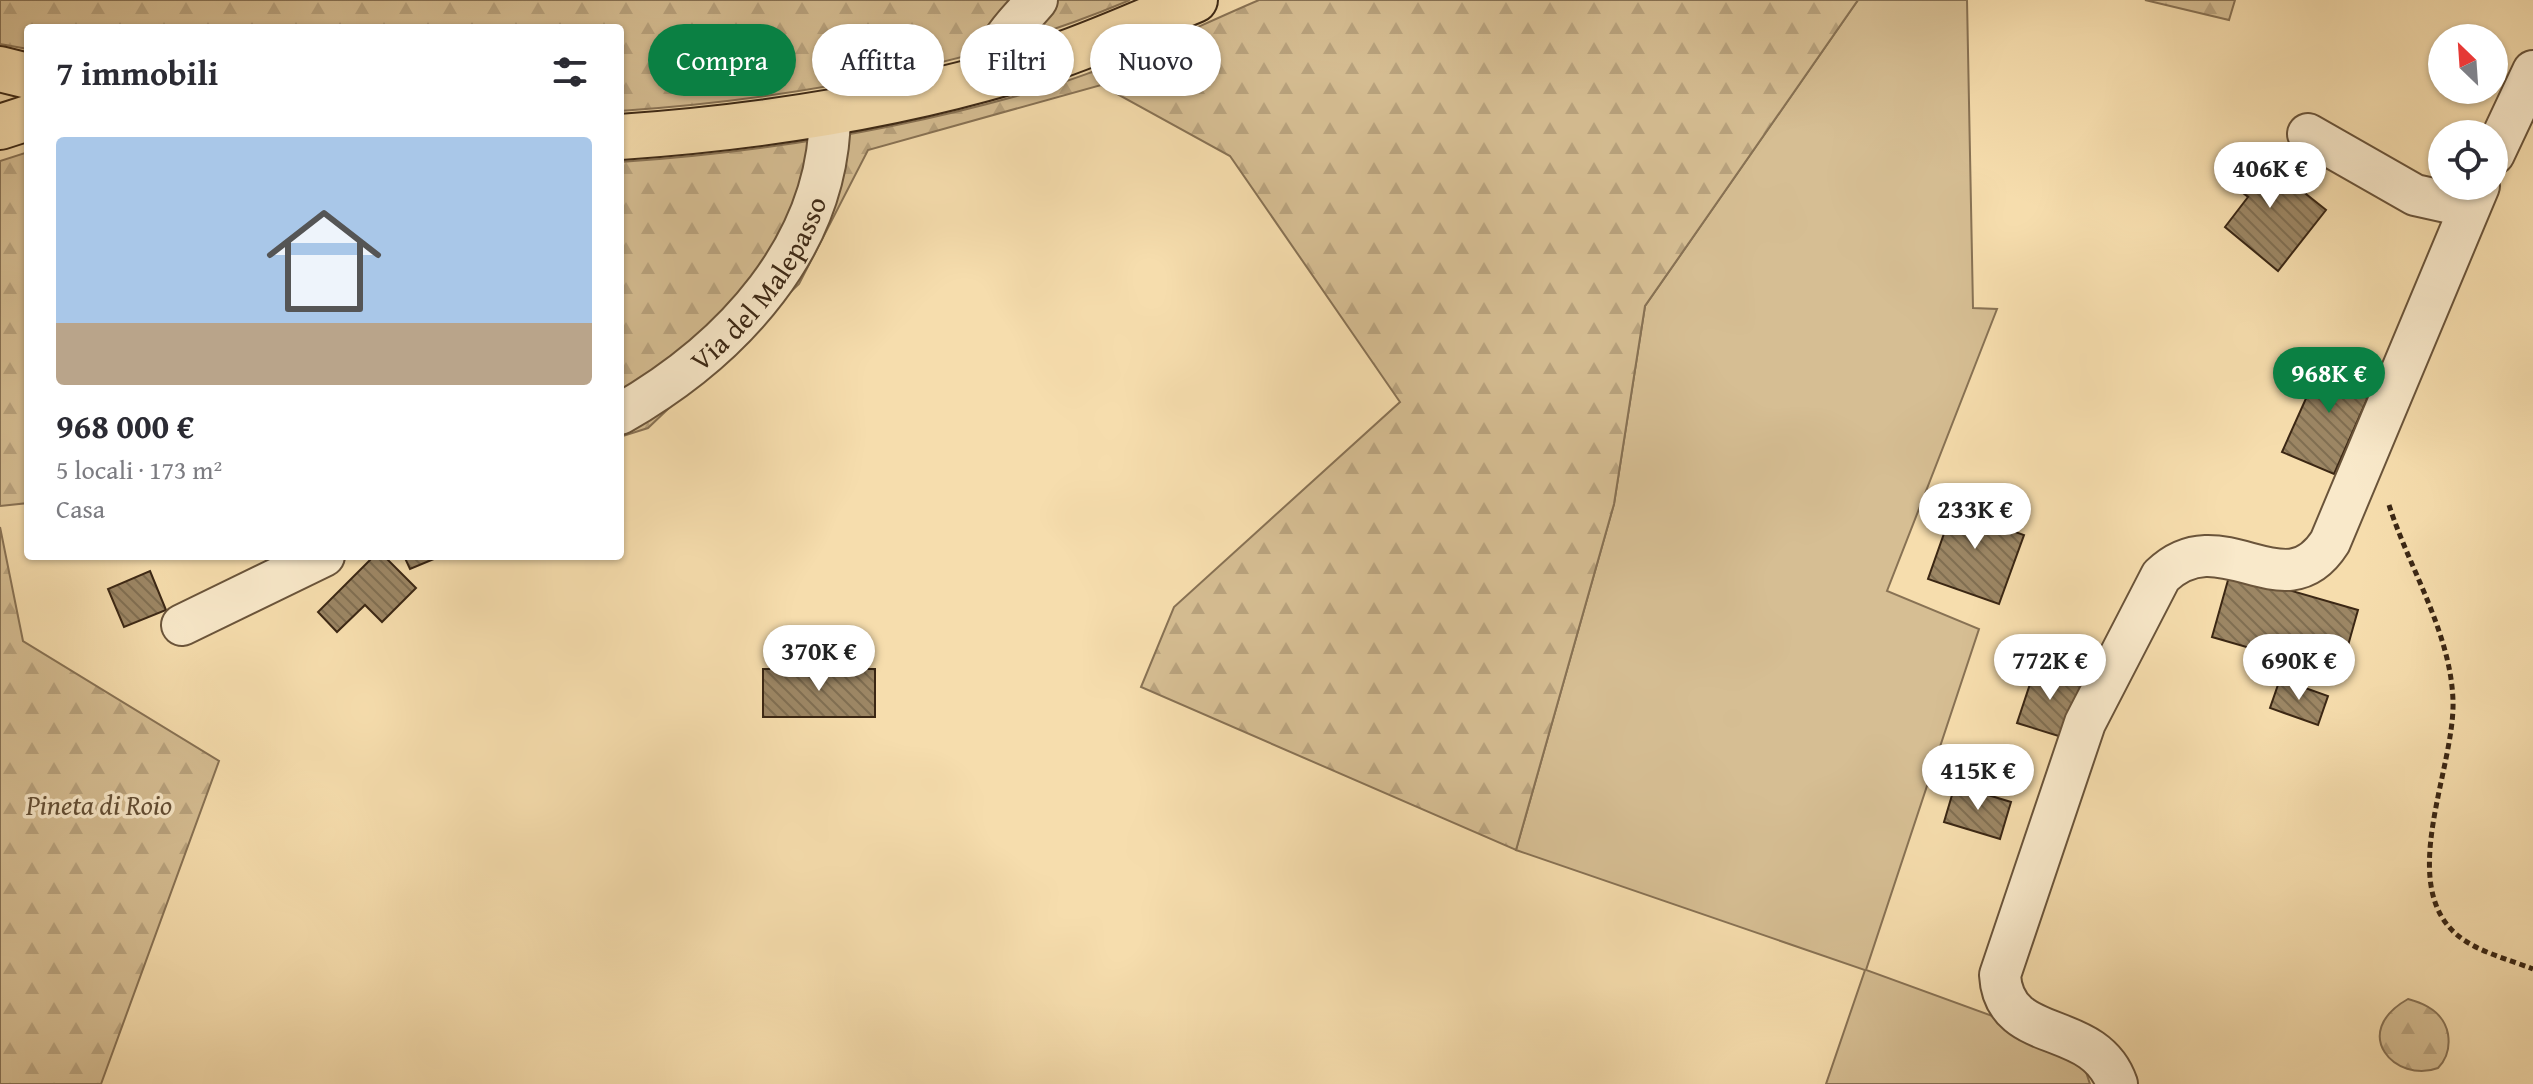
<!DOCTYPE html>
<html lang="it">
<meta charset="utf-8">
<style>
:root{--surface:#fff;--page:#f2f2f3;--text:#2b2b33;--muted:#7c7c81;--line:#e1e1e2;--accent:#0b8043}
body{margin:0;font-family:"Gentium Book Plus",serif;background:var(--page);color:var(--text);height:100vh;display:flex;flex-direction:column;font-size:30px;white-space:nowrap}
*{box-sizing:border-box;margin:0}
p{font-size:26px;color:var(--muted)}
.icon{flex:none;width:44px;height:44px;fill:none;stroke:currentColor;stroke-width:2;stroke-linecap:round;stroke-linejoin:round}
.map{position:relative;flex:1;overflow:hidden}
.side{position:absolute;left:24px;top:24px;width:600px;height:536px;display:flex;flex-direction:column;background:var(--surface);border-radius:8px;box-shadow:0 2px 6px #0004}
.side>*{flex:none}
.banner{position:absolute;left:648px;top:24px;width:760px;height:72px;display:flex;gap:16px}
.needle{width:52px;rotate:335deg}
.fabs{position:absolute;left:2428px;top:24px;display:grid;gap:16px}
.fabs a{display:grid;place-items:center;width:80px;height:80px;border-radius:50%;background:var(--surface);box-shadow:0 2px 6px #0004;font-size:40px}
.price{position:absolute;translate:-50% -68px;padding:0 18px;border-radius:28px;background:#fff;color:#222;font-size:26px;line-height:52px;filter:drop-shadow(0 2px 4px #0008)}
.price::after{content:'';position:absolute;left:50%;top:48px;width:24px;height:18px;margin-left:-12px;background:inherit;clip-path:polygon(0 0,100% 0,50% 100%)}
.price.selected{background:var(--accent);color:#fff}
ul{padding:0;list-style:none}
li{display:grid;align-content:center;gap:16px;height:424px;padding:0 32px}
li+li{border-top:2px solid var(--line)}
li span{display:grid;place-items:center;height:248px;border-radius:8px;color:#555}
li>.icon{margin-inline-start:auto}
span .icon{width:144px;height:144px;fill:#fffc;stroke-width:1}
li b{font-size:34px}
h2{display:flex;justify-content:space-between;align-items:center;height:96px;padding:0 32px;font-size:34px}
.tag{padding:0 28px;border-radius:36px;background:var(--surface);box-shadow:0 2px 6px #0004;font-size:28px;line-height:72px}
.tag.selected{background:var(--accent);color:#fff}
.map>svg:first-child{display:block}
.green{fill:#d6be93;stroke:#887254;stroke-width:2}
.forest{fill:url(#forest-firs);stroke:#887254;stroke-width:2}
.building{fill:url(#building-back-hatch);stroke:#3b2714;stroke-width:2}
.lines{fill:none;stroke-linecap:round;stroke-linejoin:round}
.minor-casing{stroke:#6a543a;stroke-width:44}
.major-casing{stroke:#3b2714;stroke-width:48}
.path{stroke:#3b2714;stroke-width:5;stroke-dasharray:6 4;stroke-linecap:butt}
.minor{stroke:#f9e9ca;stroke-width:40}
.major{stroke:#f6ddad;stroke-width:44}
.labels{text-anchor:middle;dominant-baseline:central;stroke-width:7;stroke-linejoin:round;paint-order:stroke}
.street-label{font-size:28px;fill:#3b2714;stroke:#f9e9ca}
.park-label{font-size:28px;font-style:italic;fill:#624d34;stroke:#f9e9ca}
</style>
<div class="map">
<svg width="2533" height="1084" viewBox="0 0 2533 1084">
<defs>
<pattern id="forest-firs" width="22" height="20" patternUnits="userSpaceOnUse" patternTransform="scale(2)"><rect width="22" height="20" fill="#d6be93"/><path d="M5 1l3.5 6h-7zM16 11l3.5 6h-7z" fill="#b9a37e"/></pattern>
<pattern id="building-back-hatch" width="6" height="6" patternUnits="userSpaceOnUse" patternTransform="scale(2)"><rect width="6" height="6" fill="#9c8664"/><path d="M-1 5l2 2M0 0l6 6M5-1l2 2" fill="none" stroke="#806e51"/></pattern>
</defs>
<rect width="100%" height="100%" fill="#f6ddad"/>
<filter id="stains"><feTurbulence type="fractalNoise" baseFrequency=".0025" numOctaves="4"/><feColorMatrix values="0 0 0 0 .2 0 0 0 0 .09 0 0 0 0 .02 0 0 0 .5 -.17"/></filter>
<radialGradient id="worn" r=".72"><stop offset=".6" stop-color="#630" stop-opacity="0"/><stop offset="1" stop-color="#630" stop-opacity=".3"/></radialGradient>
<path class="green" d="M1858 0H1967L1973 308 1997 309 1887 591 1979 629 1866 970 2061 1041 2082 1060 2090 1084H1826L1865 970 1516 850 1614 504 1645 306Z"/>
<path class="forest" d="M0 0H1130C969 68 794 99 620 111V28H28V49L0 44Z
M1259 0H1858L1645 306 1614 504 1516 850 1141 687 1174 607 1400 402 1230 156 1101 85 868 150 799 284 648 428 620 437V162C765 152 912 128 1051 86 1122 64 1191 29 1259 0Z
M2145 0H2235L2229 20Z
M28 152V503L0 506V161Z
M0 527 23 641 219 761 101 1084H0Z
M2408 999C2427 1004 2444 1013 2448 1034 2450 1047 2447 1059 2438 1068 2396 1084 2348 1033 2408 999Z"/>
<path class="building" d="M2246 146 2326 210 2278 271 2225 227 2248 197 2222 176Z
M2325 356 2376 379 2334 474 2282 452Z
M1959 491 1991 502 1984 521 2024 535 1999 604 1928 579Z
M374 556H384L416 588 382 622 365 605 337 632 318 612Z
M404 556H441L410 569Z
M150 571 166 610 124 627 108 589Z
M2230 573 2358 610 2340 674 2212 637Z
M2036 666 2083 682 2065 738 2017 723Z
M763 669H875V717H763Z
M2280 679 2328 696 2318 725 2270 708Z
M1955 785 2011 802 2000 839 1944 822Z"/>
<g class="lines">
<g class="minor-casing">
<g id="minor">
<path d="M996 76C988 46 1019 22 1037 0"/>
<path d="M2308 134 2415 195 2469 207"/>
<path d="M2494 154 2533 71"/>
<path id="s1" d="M620 414C732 350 830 246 830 112"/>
<path d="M182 625 324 556"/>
<path d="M2117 1084C2094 1017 2004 1047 2000 975L2085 723 2161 576C2222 517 2284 614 2330 542L2479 186"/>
</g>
</g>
<g class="major-casing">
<path id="major" d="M0 69 28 76
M0 127 28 118
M620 137C762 127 908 105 1043 61 1095 44 1145 21 1195 0"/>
</g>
<path class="path" d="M2389 505C2409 568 2451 633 2453 701 2455 768 2397 882 2456 934 2477 952 2508 959 2533 969"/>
<use href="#minor" class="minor"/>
<use href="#major" class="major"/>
</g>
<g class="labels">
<g class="street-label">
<text stroke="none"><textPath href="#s1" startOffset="194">Via del Malepasso</textPath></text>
</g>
<g class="park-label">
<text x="99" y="804">Pineta di Roio</text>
</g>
</g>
<rect width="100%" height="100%" filter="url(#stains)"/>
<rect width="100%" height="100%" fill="url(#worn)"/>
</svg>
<div class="fabs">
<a><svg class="needle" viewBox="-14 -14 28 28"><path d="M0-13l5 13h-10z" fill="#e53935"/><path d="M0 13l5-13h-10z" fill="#7c7c81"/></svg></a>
<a><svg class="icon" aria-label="locate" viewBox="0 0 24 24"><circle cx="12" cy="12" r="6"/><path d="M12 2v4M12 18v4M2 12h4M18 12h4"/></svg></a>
</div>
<b class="price" style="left:2270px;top:210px">406K €</b>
<b class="price selected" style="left:2329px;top:415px">968K €</b>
<b class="price" style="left:1975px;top:551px">233K €</b>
<b class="price" style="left:819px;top:693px">370K €</b>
<b class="price" style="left:2050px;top:702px">772K €</b>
<b class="price" style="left:2299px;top:702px">690K €</b>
<b class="price" style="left:1978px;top:812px">415K €</b>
<div class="banner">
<a class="tag selected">Compra</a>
<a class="tag">Affitta</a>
<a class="tag">Filtri</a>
<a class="tag">Nuovo</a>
</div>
<section class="side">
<h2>7 immobili<svg class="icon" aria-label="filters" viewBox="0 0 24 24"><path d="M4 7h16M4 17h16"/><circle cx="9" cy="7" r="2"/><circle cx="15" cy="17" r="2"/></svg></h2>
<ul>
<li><span style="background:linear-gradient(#a9c7e8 75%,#b9a48a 0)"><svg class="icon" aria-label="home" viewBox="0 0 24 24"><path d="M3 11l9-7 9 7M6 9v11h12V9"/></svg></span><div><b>968 000 €</b><p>5 locali · 173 m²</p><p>Casa</p></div></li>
</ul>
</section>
</div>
